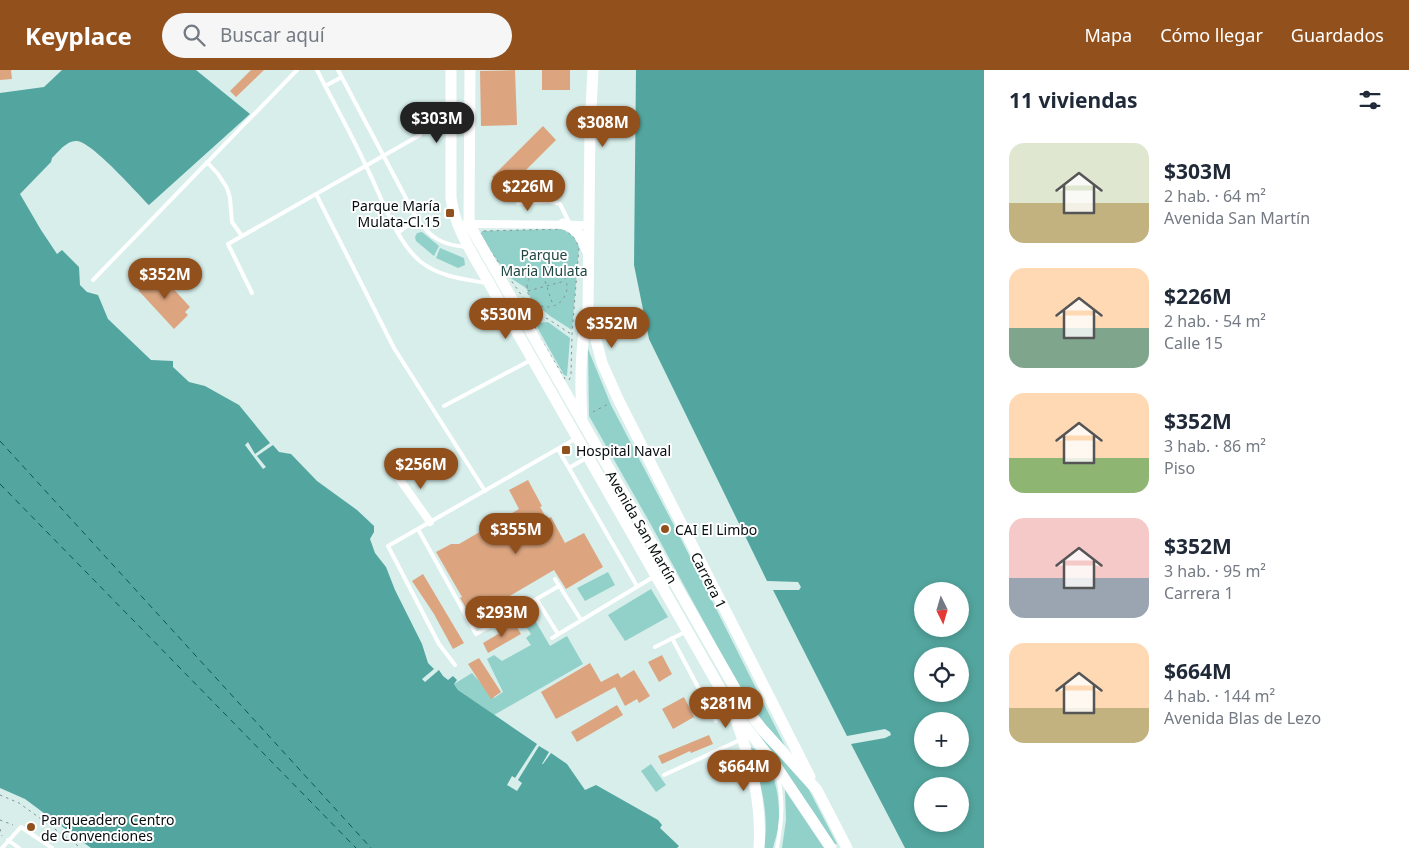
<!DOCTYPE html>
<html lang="es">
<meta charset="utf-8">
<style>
:root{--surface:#fff;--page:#f6f6f7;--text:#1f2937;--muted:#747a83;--accent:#91501c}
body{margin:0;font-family:"Noto Sans",sans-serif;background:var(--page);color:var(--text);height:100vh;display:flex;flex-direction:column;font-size:19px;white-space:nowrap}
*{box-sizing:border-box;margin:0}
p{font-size:16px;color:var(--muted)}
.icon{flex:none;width:28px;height:28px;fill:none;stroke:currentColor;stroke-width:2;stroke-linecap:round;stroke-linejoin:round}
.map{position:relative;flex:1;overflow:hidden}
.side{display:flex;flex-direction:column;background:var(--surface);width:425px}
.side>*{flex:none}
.needle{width:32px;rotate:175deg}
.tools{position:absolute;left:914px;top:512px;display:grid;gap:10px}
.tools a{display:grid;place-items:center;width:55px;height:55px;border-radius:50%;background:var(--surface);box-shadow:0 2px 8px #0003;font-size:25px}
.price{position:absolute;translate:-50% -42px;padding:0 11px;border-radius:18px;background:var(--accent);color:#fff;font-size:16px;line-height:32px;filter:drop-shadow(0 1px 2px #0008)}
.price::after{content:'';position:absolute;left:50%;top:30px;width:15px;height:11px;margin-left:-8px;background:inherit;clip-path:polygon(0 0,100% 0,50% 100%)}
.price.active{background:#222;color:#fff}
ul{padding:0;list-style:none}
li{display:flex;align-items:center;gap:15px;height:125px;padding:0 25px}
li span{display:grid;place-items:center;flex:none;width:140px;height:100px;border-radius:15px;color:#555}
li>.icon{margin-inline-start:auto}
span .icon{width:60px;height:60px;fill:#fffc;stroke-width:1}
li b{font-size:21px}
h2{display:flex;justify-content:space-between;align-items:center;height:60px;padding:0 25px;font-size:21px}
header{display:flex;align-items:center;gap:30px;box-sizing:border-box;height:70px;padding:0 25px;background:var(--accent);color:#fff}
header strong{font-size:24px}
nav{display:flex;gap:28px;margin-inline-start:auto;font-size:18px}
.search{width:350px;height:45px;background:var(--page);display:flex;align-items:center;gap:12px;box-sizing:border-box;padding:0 18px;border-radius:28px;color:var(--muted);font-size:19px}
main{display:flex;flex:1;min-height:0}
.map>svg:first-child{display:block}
.green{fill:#92d1ca}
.water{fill:#53a69f;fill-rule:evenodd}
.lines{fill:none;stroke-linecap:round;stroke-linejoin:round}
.ferry{stroke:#0c5651;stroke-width:1;stroke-dasharray:6 5;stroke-linecap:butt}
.building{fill:#dca580}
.path{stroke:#849492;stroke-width:1;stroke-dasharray:2.5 4;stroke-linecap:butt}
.lane{stroke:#fff;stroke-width:4}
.street{stroke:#fff;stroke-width:8}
.secondary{stroke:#fff;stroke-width:11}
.poi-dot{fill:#91501c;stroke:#fff;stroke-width:2}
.labels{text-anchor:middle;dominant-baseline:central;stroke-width:4;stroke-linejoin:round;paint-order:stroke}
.poi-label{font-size:14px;fill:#060d0d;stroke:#fff;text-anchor:start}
.park-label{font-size:14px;fill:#1f4643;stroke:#fff}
.street-label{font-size:14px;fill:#060d0d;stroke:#fff}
</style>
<header>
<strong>Keyplace</strong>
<div class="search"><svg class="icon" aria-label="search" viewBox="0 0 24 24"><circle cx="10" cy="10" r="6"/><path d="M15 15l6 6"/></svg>Buscar aquí</div>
<nav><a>Mapa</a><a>Cómo llegar</a><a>Guardados</a></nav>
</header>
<main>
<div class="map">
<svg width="984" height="778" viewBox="0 0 984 778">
<rect width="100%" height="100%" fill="#d7eeeb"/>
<path class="green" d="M563 159 574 167 579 177 572 260 550 246 532 231 526 218 509 207 480 166 482 161Z
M422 162 439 176 434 186 416 171 415 167 417 163Z
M440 178 464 188 465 195 458 198 436 188Z
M548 252 570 268 567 306 564 305 537 257 539 253Z
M588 279 611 335 679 465 785 676 752 640 650 453 589 346Z
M608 502 615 515 585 531 577 518Z
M651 519 668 547 625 571 608 545Z
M529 540 550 576 567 566 583 594 494 645 458 620 454 614 472 603 494 628 503 622 487 589 494 585 502 591 531 575 526 568 531 564 518 546Z
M759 665 806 714 837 774H834L815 744Z
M750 677C774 687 780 727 779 751 779 760 775 769 773 778H764C770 744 760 710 750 677Z
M651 694 666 715 656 722 641 701Z
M785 720 824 778H782L786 750Z"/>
<path class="water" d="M62 0H196L250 44 149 135C136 122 92 72 77 71 67 70 58 82 52 88L51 92 20 124 41 160 57 184 62 180 79 197 80 215 87 222 98 225 108 249 151 290 173 291V297L189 312 205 316 239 335 270 373 255 384 248 372 245 375 263 399 266 397 257 386 273 375 279 382 291 384 317 411 357 440 374 456V462L370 469 375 483 386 497 395 520 422 574 428 593 434 599 422 609 425 612 439 600 443 606 448 610 453 606 457 610 454 614 458 620 537 674 515 708 512 706 507 715 517 721 522 713 518 710 539 676 549 682 542 694H543L551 683 567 694 585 720 596 715 658 750 662 755 660 758 679 776 677 778H91L25 729 0 718V23L44 17Z
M636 0H984V778H905L851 674 885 668 891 665 890 662 885 659 847 666 773 520H799L801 517 798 512 767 511 649 269 634 195ZM922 521H960V559H922ZM922 586H960V624H922ZM922 651H960V689H922ZM922 716H960V754H922Z"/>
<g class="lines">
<path class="ferry" d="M0 371 371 778
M0 414 356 778"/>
</g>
<path class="building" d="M0 0H11L12 9 0 10Z
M251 0H264L236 27 230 21Z
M515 0 517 55 481 56 480 1Z
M542 0H570V20H542Z
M543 56 556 70 506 120 492 107Z
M158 202 190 237 185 242 188 245 174 259 138 220Z
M528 410 542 436 540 437 547 449 551 447 565 473 584 463 603 497 566 519 554 500 472 548 460 528 462 527 436 482 451 474H459L519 439 509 420Z
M423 504 464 573 453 579 434 544 412 511Z
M515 554 521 564 488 583 483 573Z
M662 585 672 604 659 612 648 592Z
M479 588 501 622 491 629 468 594Z
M590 593 601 612 618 603 621 608 634 600 650 626 639 633 637 629 625 636 615 617 556 649 541 622Z
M684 627 694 647 673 659 662 639Z
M617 635 623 645 577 672 571 662Z
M709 665 713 674 691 683 690 681 662 694 658 686Z"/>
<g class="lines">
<path class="path" d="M563 159 574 167 579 177 572 264 571 306 569 310 565 309 536 261 534 243 480 166 482 161Z
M527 217a20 20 0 1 1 40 0a20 20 0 1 1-40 0Z
M541 199 553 235
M565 208 577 194
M528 221 565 211
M534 243 548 249 571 264
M593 342 610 333
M0 725 19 733 81 778
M0 750 13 755
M0 759 2 766"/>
<path class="lane" d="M317 0C333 32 351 63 366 96 381 125 395 171 421 192 440 207 464 209 486 213
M338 0 417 149C431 168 442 175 466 177
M325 16 342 7
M207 92 218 104 227 118 230 128 232 152 242 166
M316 124 394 278 485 421
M518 133 549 131 560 134 570 154
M399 162 417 149
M93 210 297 0
M252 223 228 174 420 65
M444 336 531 290
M558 379 637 516
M569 398 586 388
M418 459 476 564 559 516
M555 509 581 550
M537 530 558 564
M552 568 655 506
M672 568 716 651
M655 577 687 561
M455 595 439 574 388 476 575 369
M664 705 742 669
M8 770 19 778
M2 778 21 757 52 778
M777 778C781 755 784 731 778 708"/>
<path class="street" d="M466 154 589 155
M393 400 430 452"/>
<path class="secondary" d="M451 0V128C455 159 474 186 489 213L733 641 774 693 831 778
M470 0 469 154 748 641 762 659 817 720 847 778
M563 154C577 158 581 166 587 180
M588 240 602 293 618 329 810 707
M582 350C580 312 580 277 588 240L590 58 593 0
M736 650C751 692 762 733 759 778"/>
</g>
<g class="poi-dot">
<rect x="445" y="138" width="10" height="10" rx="2.5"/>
<rect x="561" y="375" width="10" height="10" rx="2.5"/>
<circle cx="665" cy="459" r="5"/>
<circle cx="31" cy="757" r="5"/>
</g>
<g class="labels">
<g class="poi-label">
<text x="440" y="135" text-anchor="end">Parque María<tspan x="440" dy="16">Mulata-Cl.15</tspan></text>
<text x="576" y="380">Hospital Naval</text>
<text x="675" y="459">CAI El Limbo</text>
<text x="41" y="749">Parqueadero Centro<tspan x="41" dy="16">de Convenciones</tspan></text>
</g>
<g class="park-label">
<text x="544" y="184">Parque<tspan x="544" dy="16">Maria Mulata</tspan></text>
</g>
<g class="street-label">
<text transform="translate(642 457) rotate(60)">Avenida San Martín</text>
<text transform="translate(709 510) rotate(63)">Carrera 1</text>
</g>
</g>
</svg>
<div class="tools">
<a><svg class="needle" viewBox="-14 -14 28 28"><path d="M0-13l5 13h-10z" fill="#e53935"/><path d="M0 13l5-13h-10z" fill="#747a83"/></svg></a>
<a><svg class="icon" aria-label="locate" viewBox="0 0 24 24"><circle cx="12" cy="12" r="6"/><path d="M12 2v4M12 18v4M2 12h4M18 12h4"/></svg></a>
<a>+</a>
<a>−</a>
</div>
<b class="price active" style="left:437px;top:74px">$303M</b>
<b class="price" style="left:603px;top:78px">$308M</b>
<b class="price" style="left:528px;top:142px">$226M</b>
<b class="price" style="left:165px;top:230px">$352M</b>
<b class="price" style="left:506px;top:270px">$530M</b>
<b class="price" style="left:612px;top:279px">$352M</b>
<b class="price" style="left:421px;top:420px">$256M</b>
<b class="price" style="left:516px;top:485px">$355M</b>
<b class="price" style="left:502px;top:568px">$293M</b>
<b class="price" style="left:726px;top:659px">$281M</b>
<b class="price" style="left:744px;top:722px">$664M</b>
</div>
<section class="side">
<h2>11 viviendas<svg class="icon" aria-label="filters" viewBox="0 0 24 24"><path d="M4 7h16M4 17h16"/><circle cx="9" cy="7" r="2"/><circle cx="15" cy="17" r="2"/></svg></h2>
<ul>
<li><span style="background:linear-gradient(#dfe7d0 60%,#c2b280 0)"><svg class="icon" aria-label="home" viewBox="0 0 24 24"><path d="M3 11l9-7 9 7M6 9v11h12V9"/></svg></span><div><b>$303M</b><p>2 hab. · 64 m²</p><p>Avenida San Martín</p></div></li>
<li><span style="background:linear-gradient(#ffd9b3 60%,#7fa58c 0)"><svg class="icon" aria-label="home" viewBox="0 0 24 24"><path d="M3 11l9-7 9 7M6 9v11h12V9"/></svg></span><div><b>$226M</b><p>2 hab. · 54 m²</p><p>Calle 15</p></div></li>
<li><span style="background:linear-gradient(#ffd9b3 65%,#8fb573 0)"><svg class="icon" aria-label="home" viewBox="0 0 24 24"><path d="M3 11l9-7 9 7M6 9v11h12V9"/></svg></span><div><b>$352M</b><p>3 hab. · 86 m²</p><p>Piso</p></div></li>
<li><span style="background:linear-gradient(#f6c9c9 60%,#9aa5b1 0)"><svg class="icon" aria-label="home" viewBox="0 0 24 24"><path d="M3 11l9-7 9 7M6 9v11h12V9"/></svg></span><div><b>$352M</b><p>3 hab. · 95 m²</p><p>Carrera 1</p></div></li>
<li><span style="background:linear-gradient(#ffd9b3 65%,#c2b280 0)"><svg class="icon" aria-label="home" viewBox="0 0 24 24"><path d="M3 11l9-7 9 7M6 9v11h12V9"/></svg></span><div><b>$664M</b><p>4 hab. · 144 m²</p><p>Avenida Blas de Lezo</p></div></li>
</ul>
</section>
</main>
